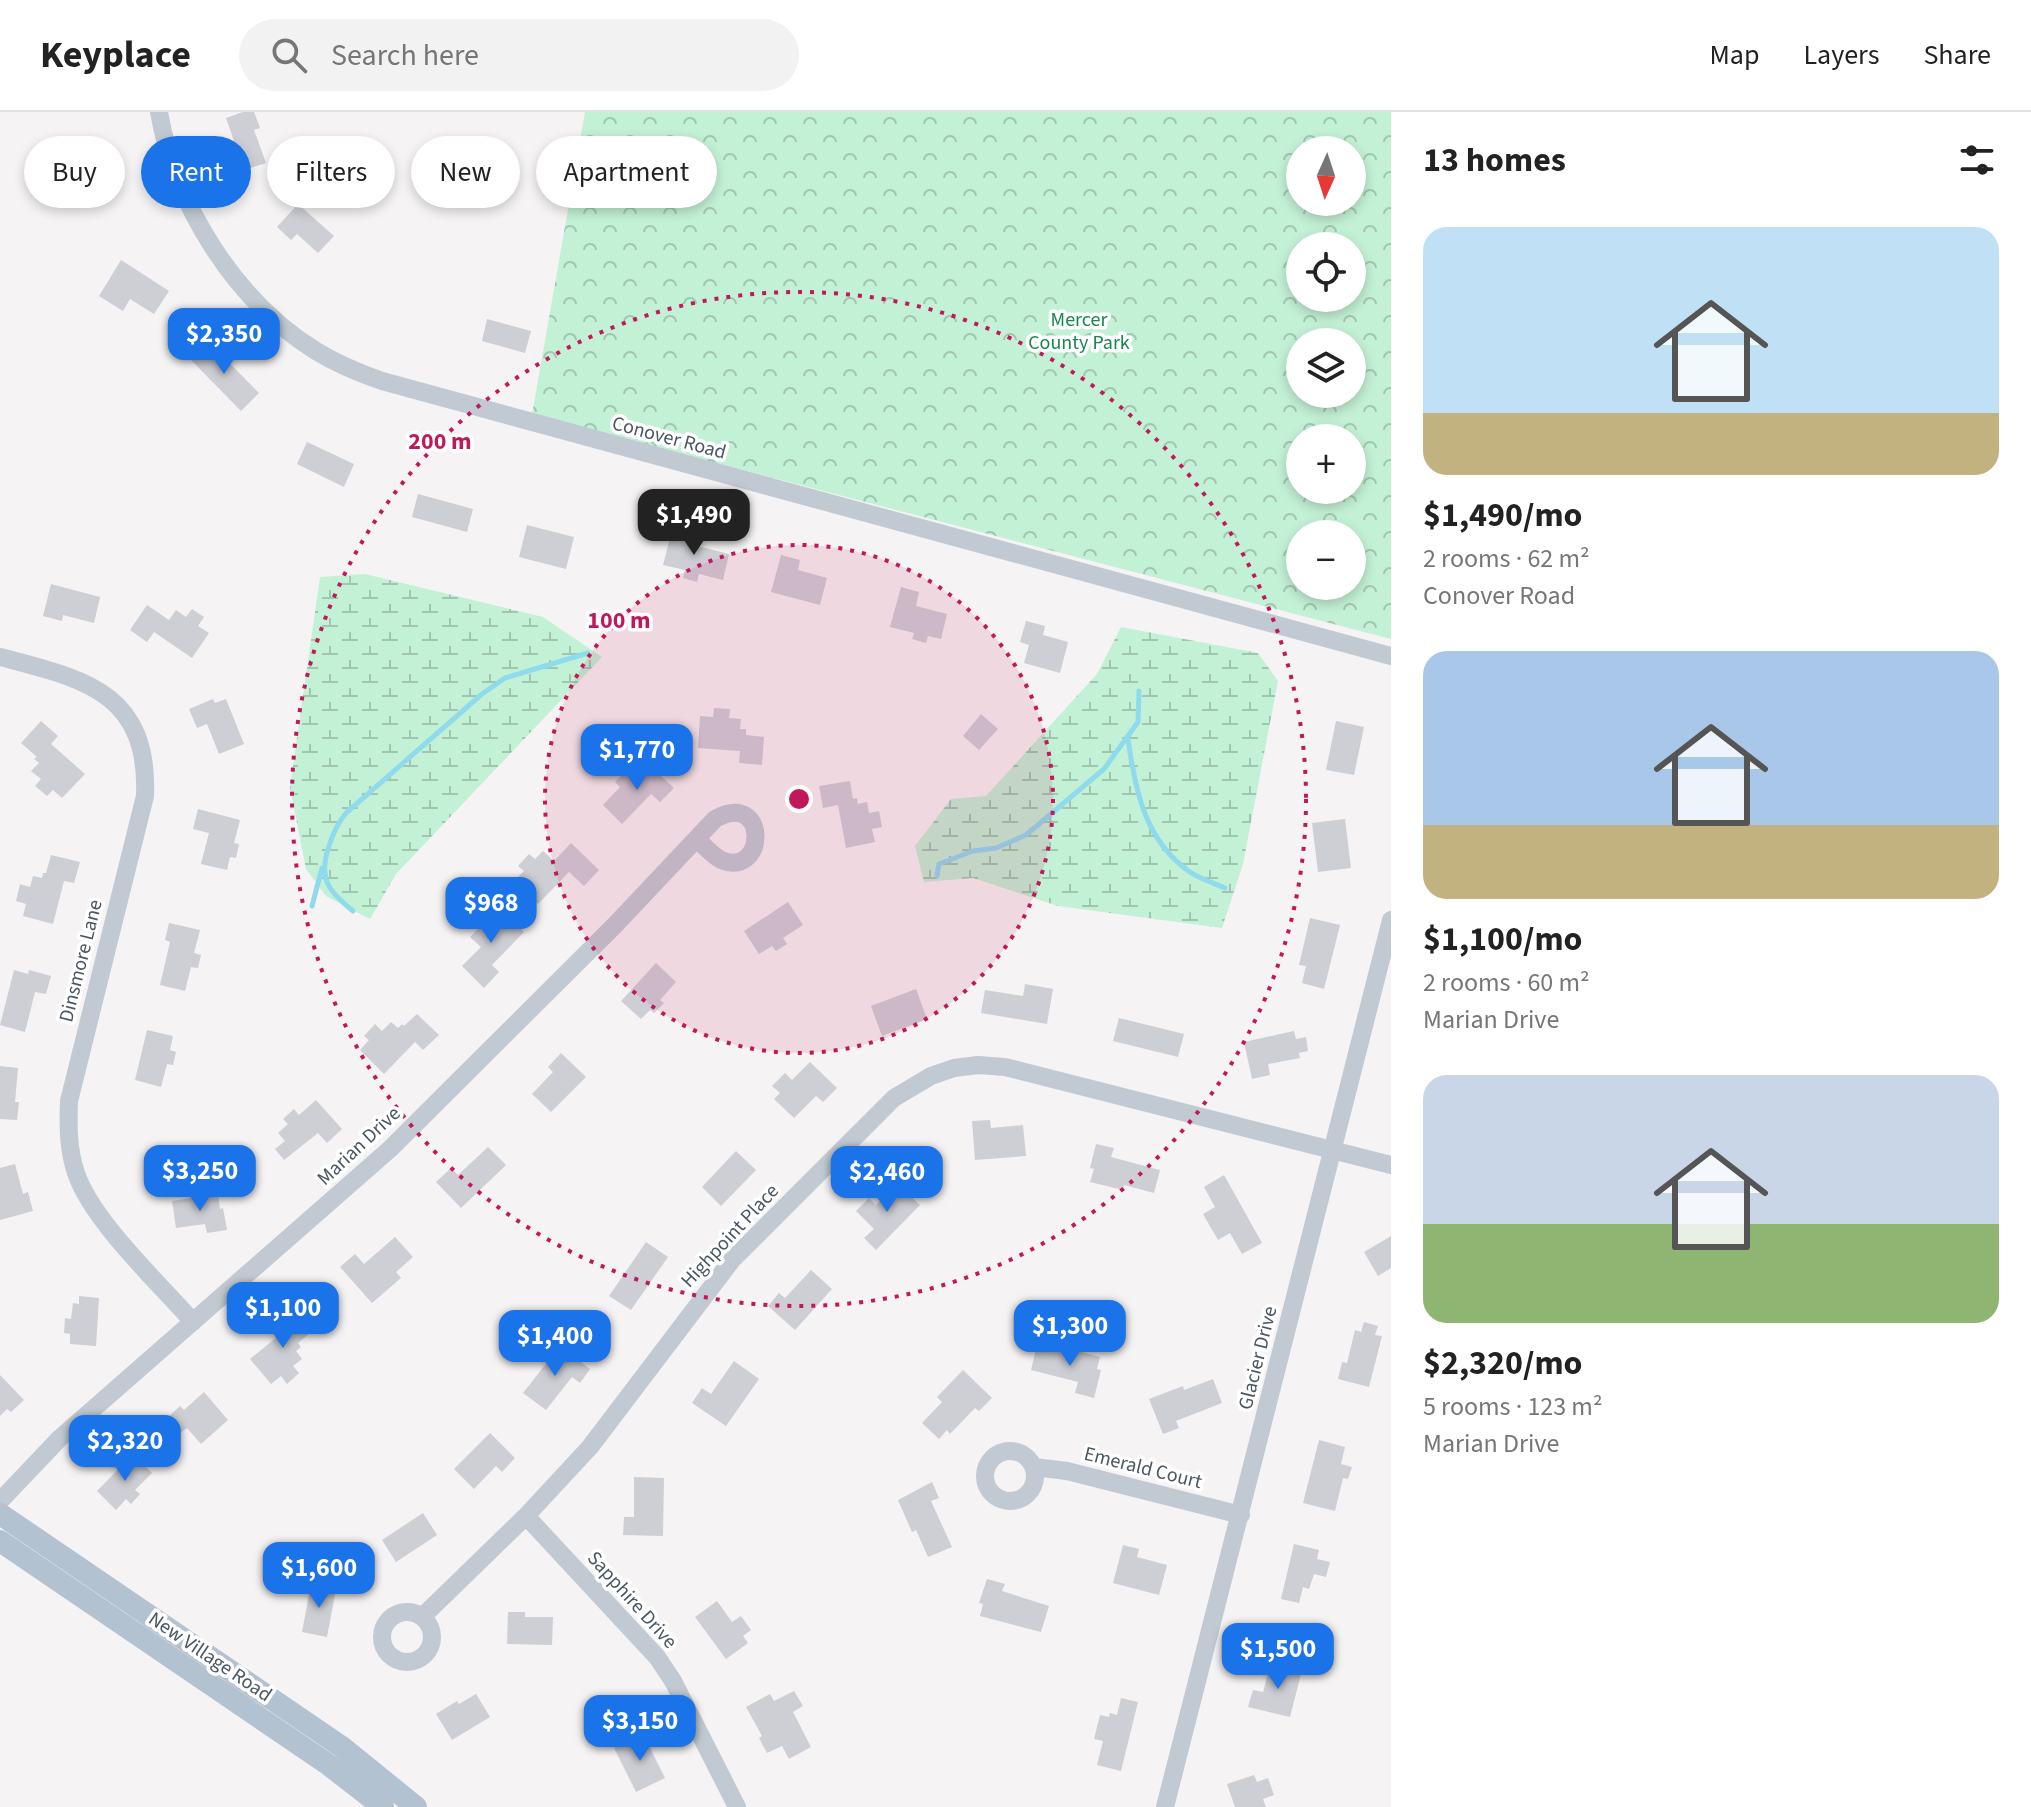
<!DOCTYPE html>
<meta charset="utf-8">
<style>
:root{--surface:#fff;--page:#f2f2f2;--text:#222;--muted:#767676;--line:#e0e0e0;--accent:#1a73e8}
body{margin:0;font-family:"Source Sans 3",sans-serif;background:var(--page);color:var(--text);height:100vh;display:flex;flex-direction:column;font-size:30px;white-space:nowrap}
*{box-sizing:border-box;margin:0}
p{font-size:26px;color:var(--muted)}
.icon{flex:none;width:44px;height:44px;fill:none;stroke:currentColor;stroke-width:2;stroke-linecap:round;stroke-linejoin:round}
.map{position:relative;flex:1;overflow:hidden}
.sheet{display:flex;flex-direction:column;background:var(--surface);width:640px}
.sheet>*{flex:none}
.hud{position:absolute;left:24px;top:24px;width:760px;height:72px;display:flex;gap:16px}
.needle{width:52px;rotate:183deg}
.buttons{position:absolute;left:1286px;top:24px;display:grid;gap:16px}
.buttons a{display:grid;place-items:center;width:80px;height:80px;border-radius:50%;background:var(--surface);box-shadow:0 4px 12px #0003;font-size:40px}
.price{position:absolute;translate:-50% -68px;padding:0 18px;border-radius:16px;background:var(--accent);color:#fff;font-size:26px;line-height:52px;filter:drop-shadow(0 2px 4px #0008)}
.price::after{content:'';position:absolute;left:50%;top:48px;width:24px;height:18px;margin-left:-12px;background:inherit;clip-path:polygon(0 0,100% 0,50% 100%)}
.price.selected{background:#222;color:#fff}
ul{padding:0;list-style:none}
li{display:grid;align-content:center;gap:16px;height:424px;padding:0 32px}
li span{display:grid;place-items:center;height:248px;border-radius:24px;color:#555}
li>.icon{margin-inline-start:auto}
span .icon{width:144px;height:144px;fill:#fffc;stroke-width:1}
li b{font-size:34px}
h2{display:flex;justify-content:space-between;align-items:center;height:96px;padding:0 32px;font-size:34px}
.chip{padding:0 28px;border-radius:36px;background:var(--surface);box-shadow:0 4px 12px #0003;font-size:28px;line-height:72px}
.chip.selected{background:var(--accent);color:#fff}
header{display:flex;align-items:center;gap:48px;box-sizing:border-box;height:112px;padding:0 40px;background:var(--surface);border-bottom:2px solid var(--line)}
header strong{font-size:38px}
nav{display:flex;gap:44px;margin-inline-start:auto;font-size:28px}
.search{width:560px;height:72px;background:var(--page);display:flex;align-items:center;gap:20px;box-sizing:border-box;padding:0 28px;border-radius:44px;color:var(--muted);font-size:30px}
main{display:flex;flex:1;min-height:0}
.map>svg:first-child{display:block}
.wetland{fill:url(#wetland-marsh)}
.park{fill:url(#park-crowns);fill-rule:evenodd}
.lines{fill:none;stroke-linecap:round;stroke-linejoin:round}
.stream{stroke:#90daee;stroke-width:5}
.building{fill:#cdcfd5}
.minor{stroke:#c1cad2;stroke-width:18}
.major{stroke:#b3c2d1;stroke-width:22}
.ring{fill:none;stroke:#c2185b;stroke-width:4;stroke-dasharray:4 8}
.labels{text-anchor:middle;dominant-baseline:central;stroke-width:7;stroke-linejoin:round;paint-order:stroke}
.park-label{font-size:20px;fill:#17864f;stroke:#fff}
.street-label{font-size:20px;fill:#4a5661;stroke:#fff}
.centre{fill:#c2185b;stroke:#fff;stroke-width:4}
.ring-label{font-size:24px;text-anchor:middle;font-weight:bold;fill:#c2185b;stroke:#fff;stroke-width:7;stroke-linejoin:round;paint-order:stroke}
</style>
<header>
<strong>Keyplace</strong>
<div class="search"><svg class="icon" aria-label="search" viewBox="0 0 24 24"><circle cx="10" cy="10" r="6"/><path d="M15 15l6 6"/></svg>Search here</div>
<nav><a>Map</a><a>Layers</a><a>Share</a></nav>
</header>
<main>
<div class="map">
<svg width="1391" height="1695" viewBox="0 0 1391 1695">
<defs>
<pattern id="wetland-marsh" width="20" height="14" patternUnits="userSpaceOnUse" patternTransform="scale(2)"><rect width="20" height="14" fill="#c3f1d5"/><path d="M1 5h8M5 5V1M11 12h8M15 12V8" fill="none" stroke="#a0c6b0"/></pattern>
<pattern id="park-crowns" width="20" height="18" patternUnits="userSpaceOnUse" patternTransform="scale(2)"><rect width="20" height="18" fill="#c3f1d5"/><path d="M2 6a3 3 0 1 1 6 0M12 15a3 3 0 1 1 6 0" fill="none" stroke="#a0c6b0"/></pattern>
</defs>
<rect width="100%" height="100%" fill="#f5f3f3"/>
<path class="wetland" d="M365 462 543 505 602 545 396 762 370 807 326 784 306 757 290 675 320 465Z
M1121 515 1258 541 1278 569 1243 752 1222 816 1058 794 973 766 924 770 915 734 951 687 986 684 1097 562Z"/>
<path class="park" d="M585 0H1391V527L532 303ZM1300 38H1352V90H1300ZM1300 134H1352V186H1300ZM1300 230H1352V282H1300ZM1300 326H1352V378H1300ZM1300 422H1352V474H1300Z"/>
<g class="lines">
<path class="stream" d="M1128 627C1135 678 1145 729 1190 760 1200 767 1214 771 1225 776
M937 764 939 752 973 739 996 736 1026 723 1104 657 1138 610 1139 579
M312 794 322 756
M353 799C328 779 318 766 329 734 333 721 337 712 346 701L482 582 505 566 588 541"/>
</g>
<path class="building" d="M243 0H254L260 16 254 18 266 51 244 58 226 6Z
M298 92 334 124 318 141 297 122 291 128 277 115Z
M121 148 169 179 154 202 130 187 123 199 99 184Z
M487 207 531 219 525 241 482 229Z
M207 228 259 281 241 299 189 246Z
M307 330 354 352 344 375 297 352Z
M418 382 473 397 467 420 412 405Z
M527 413 574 425 566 457 519 445Z
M673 414 692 419 689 432 729 442 723 468 699 462 697 470 683 466 685 458 663 453Z
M781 443 800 448 798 458 827 466 820 493 771 480Z
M51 472 100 485 94 511 63 503 62 509 43 504Z
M901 475 919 480 916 494 947 502 941 527 928 524 926 531 912 527 914 521 890 515Z
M147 493 169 508 176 498 186 505 192 497 204 505 198 514 209 521 192 546 154 520 147 530 130 518Z
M1026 509 1045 514 1043 523 1068 530 1060 561 1024 551 1029 533 1020 530Z
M213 587 215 591 226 587 244 632 219 642 207 612 197 616 189 597Z
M714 596 730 597 729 606 741 607 740 617H746V623L764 625 762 653 739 651 740 639 698 636 700 604 713 605Z
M981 602 998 617 979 638 963 624Z
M41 609 58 624 51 632 85 662 62 686 53 678 47 684 35 674 41 667 31 659 39 651 34 647 37 645 21 631Z
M1336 609 1364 615 1354 663 1326 658Z
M645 649 674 676 660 690 651 682 622 712 603 693 620 675 615 670 625 660 630 665Z
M850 669 853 687 857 686 858 692 867 690 869 701 879 699 882 715 872 717 875 730 846 736 838 693 823 696 819 674Z
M198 697 240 708 234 731 239 732 236 746 230 745 227 758 201 752 209 721 193 717Z
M1345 707 1351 756 1318 760 1312 711Z
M571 731 599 758 584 774 569 760 538 792 514 769 524 759 518 754 529 742 535 747 543 739 554 749Z
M51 743 80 750 74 771 64 769 53 812 23 804 26 792 16 789 20 772 30 775 33 764 42 766 43 761H46Z
M788 790 803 813 783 826 787 832 776 839 772 834 759 842 744 819Z
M499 796 524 820 492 853 499 860 484 876 462 854 481 835 470 825 479 816 474 812 485 801 490 805Z
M1310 806 1340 813 1324 877 1302 871 1306 854 1299 853Z
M169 811 200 818 194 841 201 843 198 856 191 855 185 879 160 873 170 830 165 828Z
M656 851 676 870 660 888 664 891 654 901 650 898 641 907 621 889Z
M14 858 28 862 29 858 51 864 46 882 35 880 25 920 0 913Z
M1025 872 1053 877 1047 912 981 901 985 878 1023 884Z
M916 877 927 907 882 924 871 894Z
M417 902 439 923 423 938 415 930 384 962 360 938 369 928 364 924 375 912 382 919 391 910 398 916 402 912 404 914Z
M1119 906 1184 922 1178 945 1113 929Z
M147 918 173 924 170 938 176 940 173 953 167 952 161 975 135 968Z
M1294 919 1296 927 1306 925 1308 939 1299 941 1300 946 1268 952 1270 963 1252 967 1244 930Z
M561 941 586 965 551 1000 532 982 553 960 548 955Z
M810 950 837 976 823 990 816 984 794 1006 774 987 780 981 772 974 785 961 792 968Z
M0 954 18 956 15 990H19L17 1008 0 1007Z
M316 988 342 1017 327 1031 318 1021 284 1048 275 1037 285 1029 278 1021 288 1012 283 1007 294 997 299 1003Z
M990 1008 991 1016 1023 1013 1026 1044 975 1048 972 1009Z
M1096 1032 1114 1036 1111 1045 1160 1058 1154 1081 1124 1073 1123 1078 1090 1070 1094 1057 1090 1056Z
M488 1035 506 1053 461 1096 436 1070 451 1056 458 1063Z
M736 1039 756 1058 721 1094 702 1075Z
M15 1052 23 1082 28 1080 33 1099 0 1108V1056Z
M1224 1063 1262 1131 1242 1142 1230 1121 1218 1128 1203 1102 1215 1095 1204 1075Z
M897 1071 920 1093 876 1138 864 1126 874 1117 856 1099 869 1086 876 1093Z
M218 1082 220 1097 223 1096 227 1118 207 1121 205 1112 176 1116 172 1089Z
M1391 1124V1156L1378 1164 1364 1140Z
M395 1125 413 1145 396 1160 401 1166 372 1191 340 1155 355 1142 364 1152Z
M646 1130 668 1145 631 1198 609 1184Z
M811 1158 832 1177 795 1218 768 1194 779 1181 785 1186Z
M79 1184 99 1186 96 1234 70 1232V1222L64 1221 65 1206 71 1207 73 1191 79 1192Z
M292 1197 311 1220 298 1231 301 1235 296 1239 302 1247 293 1254 299 1261 287 1272 281 1264 271 1272 250 1247 283 1220 275 1211Z
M1364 1210 1378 1214 1375 1223 1382 1224 1369 1275 1338 1267 1342 1250 1347 1251 1355 1218 1361 1220Z
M1037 1233 1066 1240 1067 1236 1100 1245 1097 1257 1101 1258 1094 1286 1075 1281 1078 1270 1031 1258Z
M560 1234 590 1257 580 1271 572 1265 546 1298 523 1281Z
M734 1249 759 1267 726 1314 692 1291 702 1276 711 1282Z
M963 1258 992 1286 979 1299 975 1296 950 1322 947 1318 939 1327 922 1311 942 1290 937 1285Z
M0 1263 24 1288 11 1300 7 1297 0 1304Z
M1213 1267 1222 1291 1176 1309 1179 1316 1163 1322 1149 1287 1183 1274 1184 1278Z
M204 1280 228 1308 201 1332 187 1316 179 1322 166 1307 180 1294 184 1298Z
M490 1321 515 1346 502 1360 496 1354 474 1377 454 1357Z
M1319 1328 1345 1335 1341 1352 1352 1355 1348 1367 1343 1366 1335 1399 1303 1391Z
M133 1342 152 1361 135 1378 140 1382 131 1392 126 1387 116 1398 97 1379Z
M634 1365 664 1366 663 1424 623 1423 624 1405H634Z
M932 1370 939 1386 931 1389 952 1435 928 1445 916 1418 912 1420 898 1388Z
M423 1401 437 1423 396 1450 382 1428Z
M1294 1432 1319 1438 1317 1447 1330 1450 1326 1465 1314 1462 1309 1477 1303 1475 1299 1491 1281 1487Z
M1123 1433 1139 1437 1137 1445 1167 1453 1159 1483 1113 1471Z
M987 1467 1005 1472 1002 1479 1049 1494 1041 1520 980 1504 983 1492 979 1491Z
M311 1472 336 1477 327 1525 302 1520Z
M717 1489 732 1510 741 1504 751 1518 743 1524 748 1531 726 1547 695 1505Z
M508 1500H525V1505H553L552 1533 507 1532Z
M1271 1550 1302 1558 1290 1605 1248 1595 1253 1578 1263 1580Z
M794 1579 803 1594 793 1600 811 1635 789 1647 782 1634 767 1641 759 1626 762 1624 746 1595 770 1582 774 1589Z
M476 1582 490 1605 452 1628 436 1602 457 1589 459 1592Z
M1121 1586 1138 1590 1121 1659 1097 1653 1103 1629 1094 1627 1100 1603 1109 1605 1110 1601 1117 1603Z
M643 1622 665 1666 636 1680 614 1636Z
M1254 1663 1257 1670 1268 1666 1274 1683 1263 1687 1266 1695H1235L1227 1672Z"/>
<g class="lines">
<path class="minor" d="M159 0C175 93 235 189 316 239 337 252 359 261 382 269L1391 544
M0 545C83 567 149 579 145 684L69 989C68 1014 68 1037 76 1061 92 1109 159 1171 193 1210
M985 1364a25 25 0 1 1 50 0a25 25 0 1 1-50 0Z
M1034 1355 1067 1359 1241 1403
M0 1389 59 1327 390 1037 615 813 715 707C769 677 767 767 721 748 712 743 704 734 697 727
M526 1404 657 1545 673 1569 737 1695
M382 1525a25 25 0 1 1 50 0a25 25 0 1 1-50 0Z
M422 1505 526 1404 590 1335 732 1148 894 986 931 964 954 956 978 953 1005 955 1391 1053
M1165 1695 1391 808"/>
<path class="major" d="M0 1402 342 1635 416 1695
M0 1429 329 1653 383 1695"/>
</g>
<circle cx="799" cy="687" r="254" fill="#c2185b" fill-opacity=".12"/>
<g class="ring">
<circle cx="799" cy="687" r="254"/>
<circle cx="799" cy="687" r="507"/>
</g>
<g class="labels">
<g class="park-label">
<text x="1079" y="208">Mercer<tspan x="1079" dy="23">County Park</tspan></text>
</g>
<g class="street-label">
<text transform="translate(669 326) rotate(15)">Conover Road</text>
<text transform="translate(81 849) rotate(-76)">Dinsmore Lane</text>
<text transform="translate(359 1034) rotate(-43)">Marian Drive</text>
<text transform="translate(730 1124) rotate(-47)">Highpoint Place</text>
<text transform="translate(1258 1246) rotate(-76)">Glacier Drive</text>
<text transform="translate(1143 1356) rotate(14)">Emerald Court</text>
<text transform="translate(632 1488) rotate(48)">Sapphire Drive</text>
<text transform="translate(210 1545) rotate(34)">New Village Road</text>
</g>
</g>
<circle cx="799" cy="687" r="12" class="centre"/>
<g class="ring-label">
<text x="440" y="337">200 m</text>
<text x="619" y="516">100 m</text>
</g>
</svg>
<div class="buttons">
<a><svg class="needle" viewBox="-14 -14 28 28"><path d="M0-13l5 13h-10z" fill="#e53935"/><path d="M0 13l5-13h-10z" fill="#767676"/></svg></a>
<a><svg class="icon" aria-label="locate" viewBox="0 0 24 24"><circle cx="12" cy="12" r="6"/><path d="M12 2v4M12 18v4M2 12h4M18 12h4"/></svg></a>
<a><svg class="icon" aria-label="layers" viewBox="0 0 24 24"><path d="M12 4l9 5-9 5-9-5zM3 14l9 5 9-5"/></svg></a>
<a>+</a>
<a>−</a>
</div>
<b class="price" style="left:224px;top:264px">$2,350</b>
<b class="price selected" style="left:694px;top:445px">$1,490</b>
<b class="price" style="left:637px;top:680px">$1,770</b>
<b class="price" style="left:491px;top:833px">$968</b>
<b class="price" style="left:200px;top:1101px">$3,250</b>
<b class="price" style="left:887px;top:1102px">$2,460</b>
<b class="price" style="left:283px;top:1238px">$1,100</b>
<b class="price" style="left:1070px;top:1256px">$1,300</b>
<b class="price" style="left:555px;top:1266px">$1,400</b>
<b class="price" style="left:125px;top:1371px">$2,320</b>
<b class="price" style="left:319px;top:1498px">$1,600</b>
<b class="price" style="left:1278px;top:1579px">$1,500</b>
<b class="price" style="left:640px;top:1651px">$3,150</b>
<div class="hud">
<a class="chip">Buy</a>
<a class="chip selected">Rent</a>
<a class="chip">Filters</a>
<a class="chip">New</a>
<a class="chip">Apartment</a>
</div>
</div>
<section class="sheet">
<h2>13 homes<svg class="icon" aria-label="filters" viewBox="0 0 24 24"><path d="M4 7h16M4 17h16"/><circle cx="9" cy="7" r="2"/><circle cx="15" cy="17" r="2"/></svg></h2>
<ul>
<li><span style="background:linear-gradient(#bfe0f5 75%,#c2b280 0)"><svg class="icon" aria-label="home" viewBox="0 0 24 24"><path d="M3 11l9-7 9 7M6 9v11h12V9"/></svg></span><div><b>$1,490/mo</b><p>2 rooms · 62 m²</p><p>Conover Road</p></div></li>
<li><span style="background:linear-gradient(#a9c7e8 70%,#c2b280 0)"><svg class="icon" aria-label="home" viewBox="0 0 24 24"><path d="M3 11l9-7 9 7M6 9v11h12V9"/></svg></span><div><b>$1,100/mo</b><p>2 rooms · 60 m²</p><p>Marian Drive</p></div></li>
<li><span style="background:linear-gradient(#c9d6e8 60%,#8fb573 0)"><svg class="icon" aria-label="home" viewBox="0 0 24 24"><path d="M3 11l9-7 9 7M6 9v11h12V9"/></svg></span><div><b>$2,320/mo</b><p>5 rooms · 123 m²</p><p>Marian Drive</p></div></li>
</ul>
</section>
</main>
